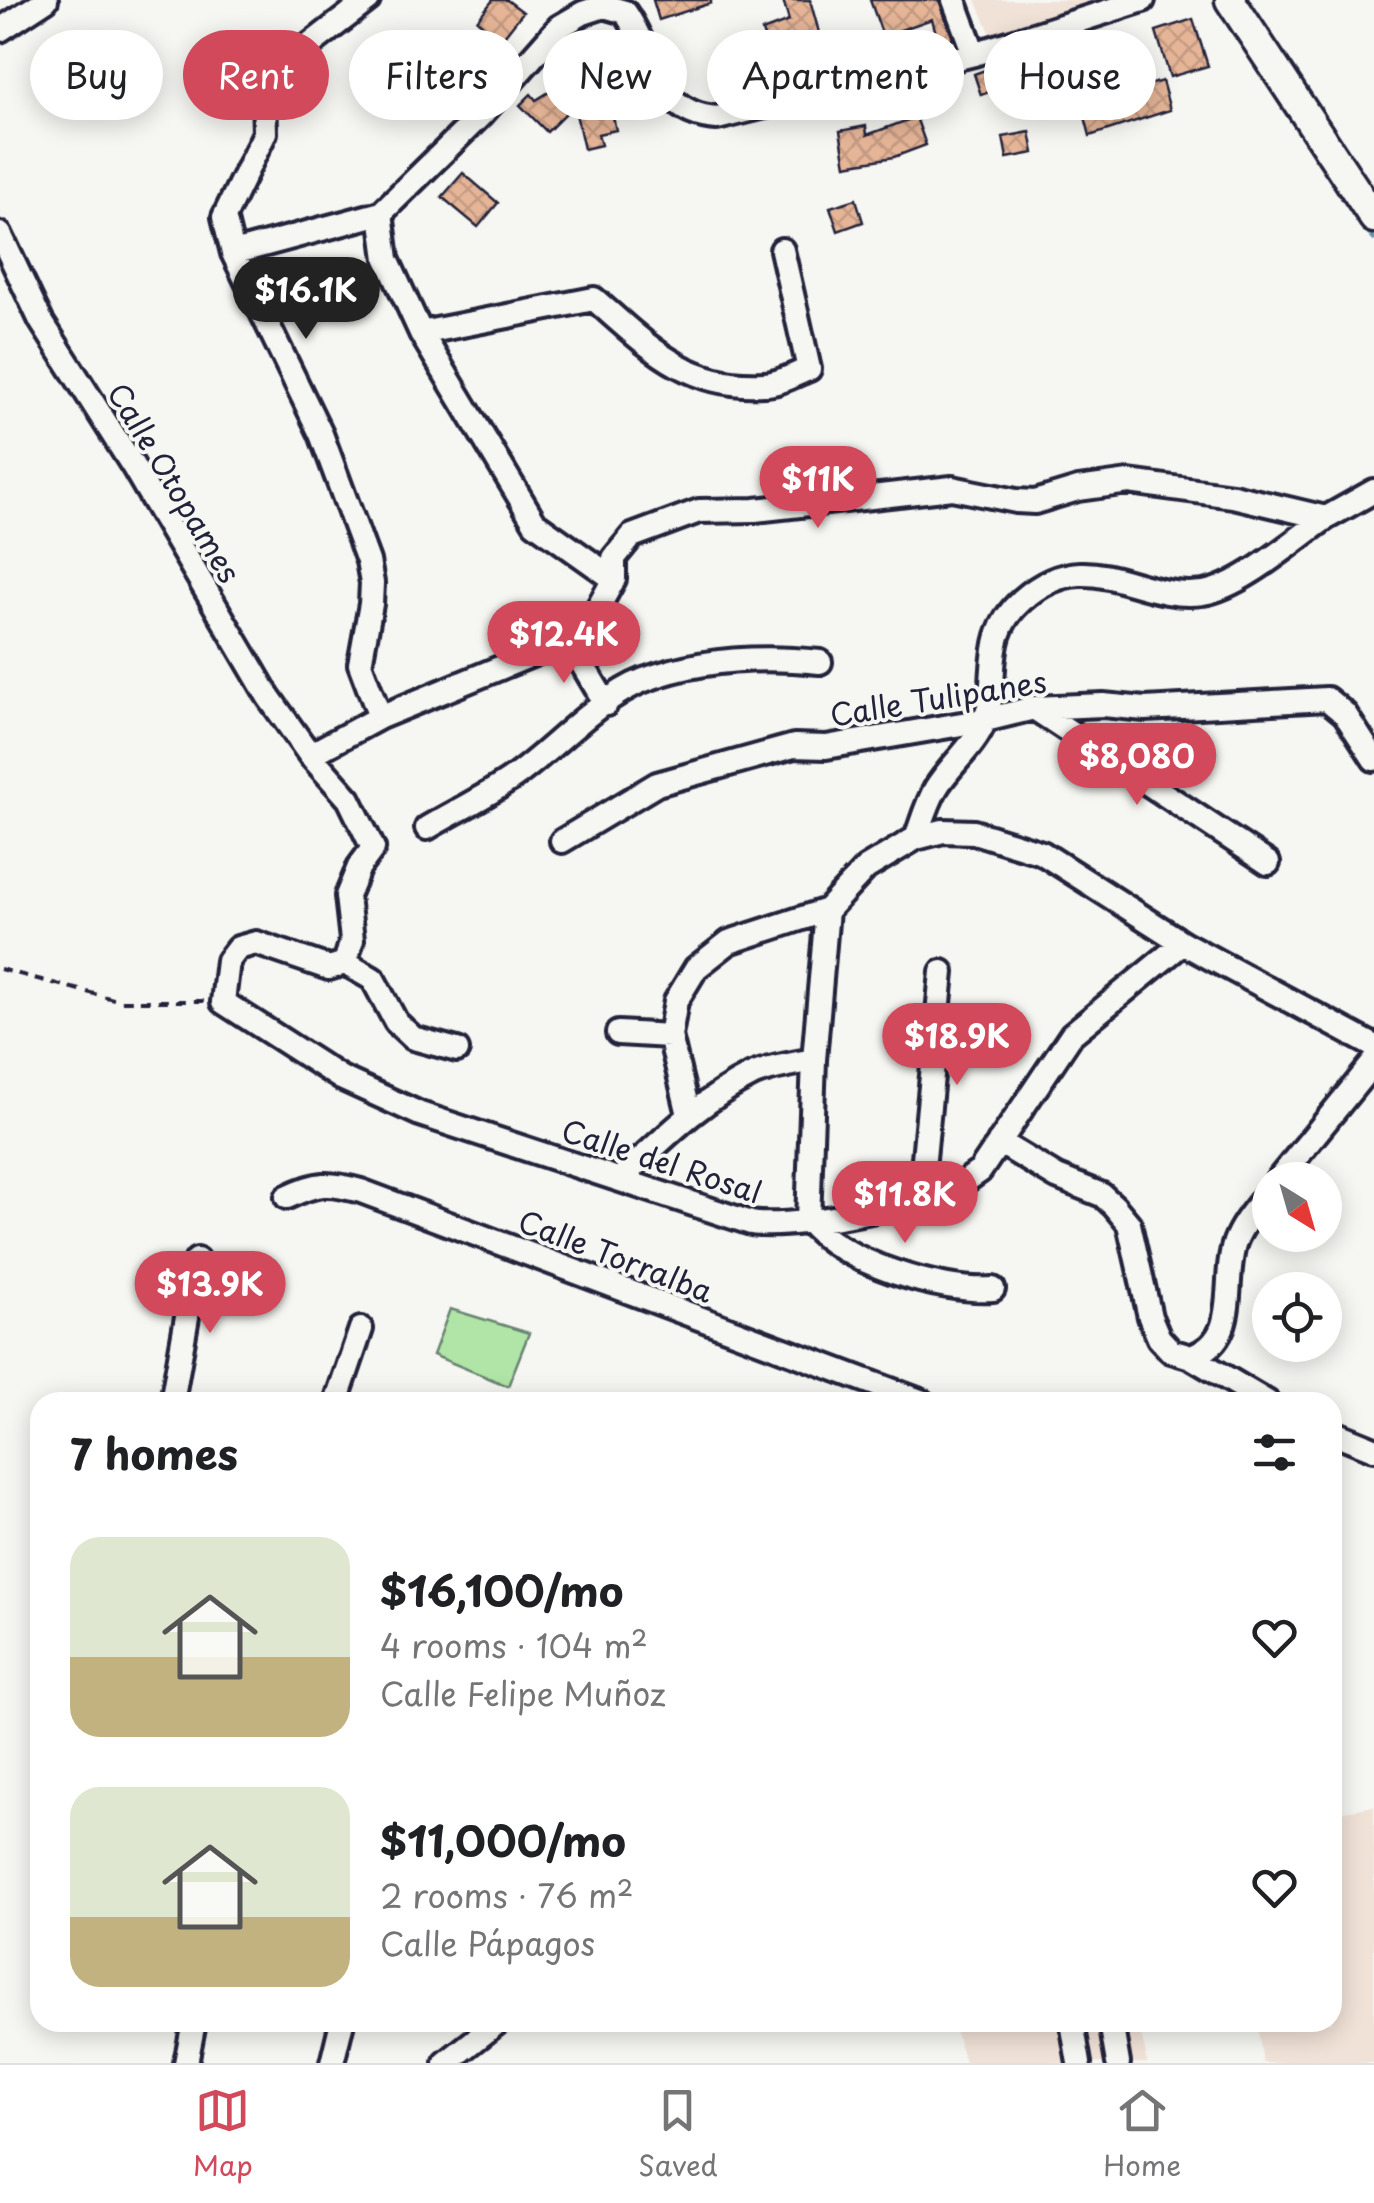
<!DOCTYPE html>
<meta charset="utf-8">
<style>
:root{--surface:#fff;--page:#f6f6f6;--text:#202124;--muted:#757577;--line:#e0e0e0;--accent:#d1495b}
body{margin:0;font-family:"Playpen Sans",sans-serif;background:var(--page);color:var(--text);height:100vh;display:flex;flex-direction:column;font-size:38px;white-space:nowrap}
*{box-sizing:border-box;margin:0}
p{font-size:32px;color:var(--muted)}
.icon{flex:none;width:55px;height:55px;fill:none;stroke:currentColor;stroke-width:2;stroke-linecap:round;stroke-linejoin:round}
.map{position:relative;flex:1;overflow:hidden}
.drawer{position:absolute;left:30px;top:1392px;width:1312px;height:640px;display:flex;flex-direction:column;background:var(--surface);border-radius:30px;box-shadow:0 5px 25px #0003}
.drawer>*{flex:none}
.guide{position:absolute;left:30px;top:30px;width:1315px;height:90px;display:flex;gap:20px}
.needle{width:65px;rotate:143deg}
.buttons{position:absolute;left:1252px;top:1162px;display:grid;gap:20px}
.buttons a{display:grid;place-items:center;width:90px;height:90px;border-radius:50%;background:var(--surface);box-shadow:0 5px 25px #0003;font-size:50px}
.price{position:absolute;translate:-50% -85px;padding:0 22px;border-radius:35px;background:var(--accent);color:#fff;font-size:32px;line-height:65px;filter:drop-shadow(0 2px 5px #0008)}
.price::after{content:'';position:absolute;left:50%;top:60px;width:30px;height:22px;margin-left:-15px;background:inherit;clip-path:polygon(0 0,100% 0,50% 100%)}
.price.current{background:#222;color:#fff}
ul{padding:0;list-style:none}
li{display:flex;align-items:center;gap:30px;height:250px;padding:0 40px}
li span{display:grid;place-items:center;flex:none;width:280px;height:200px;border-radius:30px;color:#555}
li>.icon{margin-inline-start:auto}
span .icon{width:120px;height:120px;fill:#fffc;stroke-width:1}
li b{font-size:42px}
h2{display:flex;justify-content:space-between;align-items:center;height:120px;padding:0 40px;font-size:42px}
.tag{padding:0 35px;border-radius:45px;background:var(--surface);box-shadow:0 5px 25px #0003;font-size:35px;line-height:90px}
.tag.current{background:var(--accent);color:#fff}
.menu{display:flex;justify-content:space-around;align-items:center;height:140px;border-top:2px solid var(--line);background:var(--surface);font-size:28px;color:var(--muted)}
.menu a{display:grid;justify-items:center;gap:5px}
.menu .current{color:var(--accent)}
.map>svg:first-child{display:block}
.built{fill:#f1e2d7}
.park{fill:#b0e5a7;stroke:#698471;stroke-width:2.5}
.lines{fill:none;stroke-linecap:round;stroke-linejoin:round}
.stream{stroke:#6692ab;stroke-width:5}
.building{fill:url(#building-cross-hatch);stroke:#22223b;stroke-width:2.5}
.minor-casing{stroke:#22223b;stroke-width:30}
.tertiary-casing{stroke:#22223b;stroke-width:35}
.path{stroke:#22223b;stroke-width:4;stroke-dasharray:10 8;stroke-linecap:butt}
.minor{stroke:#f6f6f2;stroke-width:22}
.tertiary{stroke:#f6f6f2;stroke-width:28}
.labels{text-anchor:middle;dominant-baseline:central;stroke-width:8;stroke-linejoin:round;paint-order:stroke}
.street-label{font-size:30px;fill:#22223b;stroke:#f6f6f2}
</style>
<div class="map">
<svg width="1374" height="2063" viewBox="0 0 1374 2063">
<defs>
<pattern id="building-cross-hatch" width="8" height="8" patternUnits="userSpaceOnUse" patternTransform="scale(2.5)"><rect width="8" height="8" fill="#e6b597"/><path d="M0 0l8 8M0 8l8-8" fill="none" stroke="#c59b83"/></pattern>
</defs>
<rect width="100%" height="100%" fill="#f6f6f2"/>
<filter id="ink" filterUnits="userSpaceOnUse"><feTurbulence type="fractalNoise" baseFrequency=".01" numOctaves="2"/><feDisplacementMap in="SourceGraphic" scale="20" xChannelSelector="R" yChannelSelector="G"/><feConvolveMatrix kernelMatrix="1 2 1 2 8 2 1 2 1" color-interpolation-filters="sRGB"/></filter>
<g filter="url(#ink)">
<path class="built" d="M976 0H1118L993 39Z
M1374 1806V2063H1263L1257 2023 1332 2022 1333 1813Z
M983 2022 1138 2023 1148 2063H965L954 2026Z"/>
<path class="park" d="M450 1309 529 1333 508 1386 433 1355Z"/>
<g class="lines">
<path class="stream" d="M1366 228 1374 239"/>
</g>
<path class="building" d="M493 0H507L523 12 501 40 477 20Z
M653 0H711V3L659 20Z
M783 0H810L820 36 792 43 796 55 769 64 773 75 738 88 727 57 766 43 762 31 789 21Z
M870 0H939L953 39 939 44 932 19 883 36Z
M1193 19 1208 66 1170 77 1156 31Z
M590 51 604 78 616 130 598 134 601 145 584 149 574 105 547 132 520 105 531 94 536 100 578 74 571 60Z
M1100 52 1111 96 1162 81 1170 110 1090 136 1070 59Z
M1001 64 1009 85 981 95 974 74Z
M916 117 926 145 894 157 846 165 840 131 866 126 867 135Z
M1030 132 1034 153 1007 158 1003 137Z
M463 173 498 203 478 227 442 197Z
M856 199 863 222 838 231 830 207Z"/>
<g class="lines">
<g class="minor-casing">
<path id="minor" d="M368 0 280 68 264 94 265 133 224 217 233 253 321 434 368 561 372 583 371 604 360 664 380 717
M954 0 974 54
M0 30 46 0
M0 234 41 321 133 466 268 696 310 755 349 799 373 848 359 867 347 896 352 940 345 963
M233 253 381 213
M421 333 594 299C647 345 687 389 764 384 779 384 795 374 809 369L782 250
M614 579 535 523 421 333 387 259 381 213 482 114 559 27 583 13 604 6 625 12C656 56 654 114 717 118L974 54 1143 0
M568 640 606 704
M1034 708 1268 863
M310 755 380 717 568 640 593 617 614 579V558L632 536 699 511 755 510 952 488 1016 501 1035 502 1078 489 1129 482 1233 496 1326 518 1374 491
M427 828C456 811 487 796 514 777 555 748 598 698 644 680 699 659 762 656 820 662
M916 838C922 822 927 803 936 788 950 765 975 746 985 720 1001 678 980 637 1022 600 1089 541 1135 602 1203 593 1241 587 1293 541 1326 518
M562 841 657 784 794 746 826 747 985 720 1034 708 1103 705 1145 709 1327 699 1345 714 1374 759
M827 910 814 1060 808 1220C839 1262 942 1293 993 1289
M618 1033 670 1036
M457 1050 413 1038 396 1022 373 979 345 963 329 968 256 943 238 948 228 961 223 1002 341 1078 420 1114 751 1223C792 1230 914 1205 954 1188 963 1184 971 1177 980 1171L1072 1034 1183 943
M689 1115 670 1036 676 1001 696 968 729 942 827 910 866 868 916 838 943 831 974 832 1042 853 1183 943 1374 1046
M999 1142 1057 1177 1102 1195 1114 1206 1129 1224 1150 1317 1159 1338 1171 1351 1191 1357 1267 1402
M621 1178C662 1140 701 1100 752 1075 770 1067 794 1064 814 1060
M1278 1180 1374 1062
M287 1197C318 1182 328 1182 361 1191L923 1402
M920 1200 942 972
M1191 1357C1242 1339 1221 1282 1235 1242 1242 1223 1258 1206 1270 1190
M172 1402 197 1260
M336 1402 361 1329
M1332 1432 1374 1449
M1072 2022 1079 2063
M1111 2022 1118 2063
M186 2063 194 2022
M332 2063 342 2022
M446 2063 498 2022"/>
</g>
<g class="tertiary-casing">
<path id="tertiary" d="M1230 0 1374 218"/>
</g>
<path class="path" d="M0 969 121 1001H206"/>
<use href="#minor" class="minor"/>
<use href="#tertiary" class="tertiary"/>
</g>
</g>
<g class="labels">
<g class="street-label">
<text transform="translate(175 482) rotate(59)">Calle Otopames</text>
<text transform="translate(938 697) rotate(-9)">Calle Tulipanes</text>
<text transform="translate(662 1160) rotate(18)">Calle del Rosal</text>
<text transform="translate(616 1255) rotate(21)">Calle Torralba</text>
</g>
</g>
</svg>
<div class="buttons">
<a><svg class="needle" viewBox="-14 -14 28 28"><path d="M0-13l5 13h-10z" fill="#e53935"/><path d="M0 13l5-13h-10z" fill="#757577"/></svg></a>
<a><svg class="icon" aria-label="locate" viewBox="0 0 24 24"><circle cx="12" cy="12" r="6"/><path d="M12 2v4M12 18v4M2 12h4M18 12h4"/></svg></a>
</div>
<b class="price current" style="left:306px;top:342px">$16.1K</b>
<b class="price" style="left:818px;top:531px">$11K</b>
<b class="price" style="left:564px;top:686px">$12.4K</b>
<b class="price" style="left:1137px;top:808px">$8,080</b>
<b class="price" style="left:957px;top:1088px">$18.9K</b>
<b class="price" style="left:905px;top:1246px">$11.8K</b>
<b class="price" style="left:210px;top:1336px">$13.9K</b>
<div class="guide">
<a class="tag">Buy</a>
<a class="tag current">Rent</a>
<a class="tag">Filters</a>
<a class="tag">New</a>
<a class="tag">Apartment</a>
<a class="tag">House</a>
</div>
<section class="drawer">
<h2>7 homes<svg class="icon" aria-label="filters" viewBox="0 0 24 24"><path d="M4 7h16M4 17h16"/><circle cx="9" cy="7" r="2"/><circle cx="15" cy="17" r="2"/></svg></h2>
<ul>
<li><span style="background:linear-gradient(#dfe7d0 60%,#c2b280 0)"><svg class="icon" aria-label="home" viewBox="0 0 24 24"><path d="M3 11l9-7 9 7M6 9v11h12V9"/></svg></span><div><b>$16,100/mo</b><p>4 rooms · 104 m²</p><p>Calle Felipe Muñoz</p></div><svg class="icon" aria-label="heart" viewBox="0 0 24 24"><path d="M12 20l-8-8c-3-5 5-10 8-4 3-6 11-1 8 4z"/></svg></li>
<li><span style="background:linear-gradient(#dfe7d0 65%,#c2b280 0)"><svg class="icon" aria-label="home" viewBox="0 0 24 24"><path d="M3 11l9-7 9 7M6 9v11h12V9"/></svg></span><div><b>$11,000/mo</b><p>2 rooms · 76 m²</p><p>Calle Pápagos</p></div><svg class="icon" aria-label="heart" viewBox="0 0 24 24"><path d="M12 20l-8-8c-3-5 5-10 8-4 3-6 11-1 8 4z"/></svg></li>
</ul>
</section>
</div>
<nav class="menu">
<a class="current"><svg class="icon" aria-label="map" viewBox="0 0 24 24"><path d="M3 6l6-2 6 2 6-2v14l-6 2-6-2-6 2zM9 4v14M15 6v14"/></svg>Map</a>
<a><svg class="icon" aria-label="saved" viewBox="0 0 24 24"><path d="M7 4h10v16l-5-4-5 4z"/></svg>Saved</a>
<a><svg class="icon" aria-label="home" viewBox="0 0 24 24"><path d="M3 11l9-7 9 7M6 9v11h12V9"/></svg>Home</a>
</nav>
